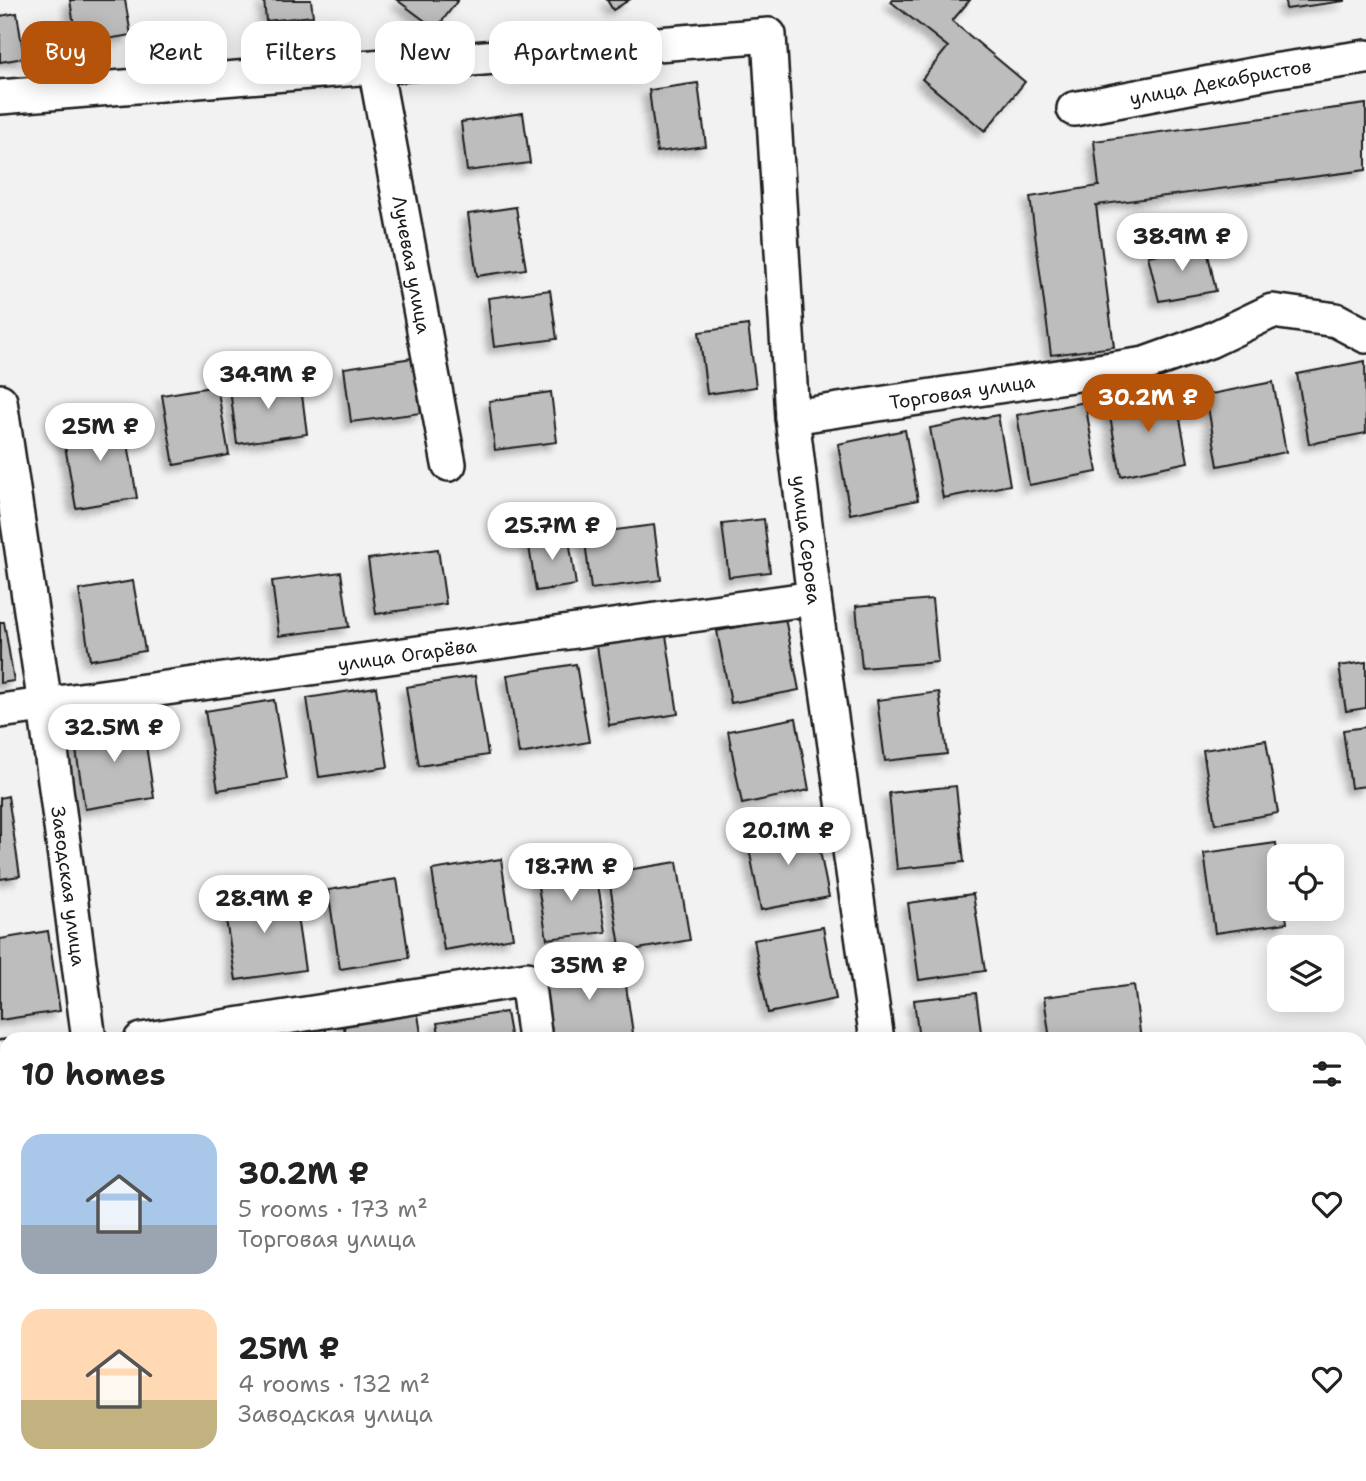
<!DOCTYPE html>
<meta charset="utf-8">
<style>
:root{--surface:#fff;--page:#f6f6f6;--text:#222;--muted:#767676;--accent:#b45309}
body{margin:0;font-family:"Shantell Sans",sans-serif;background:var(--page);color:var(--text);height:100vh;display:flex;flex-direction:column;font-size:26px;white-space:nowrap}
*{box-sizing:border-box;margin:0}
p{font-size:23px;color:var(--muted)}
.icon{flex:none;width:38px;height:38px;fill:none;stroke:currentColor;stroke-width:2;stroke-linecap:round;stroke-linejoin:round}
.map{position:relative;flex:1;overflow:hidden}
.drawer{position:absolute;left:0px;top:1032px;width:1367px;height:450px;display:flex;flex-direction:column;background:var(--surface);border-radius:21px 21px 0 0;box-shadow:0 4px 18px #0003}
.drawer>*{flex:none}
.hud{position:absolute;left:21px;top:21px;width:700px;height:63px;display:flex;gap:14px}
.controls{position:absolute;left:1267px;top:844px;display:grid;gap:14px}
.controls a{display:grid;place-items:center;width:77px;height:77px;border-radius:14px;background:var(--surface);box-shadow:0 4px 18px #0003;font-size:35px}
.price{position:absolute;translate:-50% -60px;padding:0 16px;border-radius:24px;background:#fff;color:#222;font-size:23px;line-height:46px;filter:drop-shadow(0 2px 4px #0008)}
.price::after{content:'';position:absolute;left:50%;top:42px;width:21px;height:16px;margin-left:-10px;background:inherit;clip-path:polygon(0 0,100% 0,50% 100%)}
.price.current{background:var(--accent);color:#fff}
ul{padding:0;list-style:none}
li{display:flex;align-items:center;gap:21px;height:175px;padding:0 21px}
li span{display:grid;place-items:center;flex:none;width:196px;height:140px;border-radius:21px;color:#555}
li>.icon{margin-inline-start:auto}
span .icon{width:84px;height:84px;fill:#fffc;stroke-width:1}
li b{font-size:30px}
h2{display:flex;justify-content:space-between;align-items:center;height:84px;padding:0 21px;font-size:30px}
.tag{padding:0 24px;border-radius:21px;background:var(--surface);box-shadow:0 4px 18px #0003;font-size:24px;line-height:63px}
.tag.current{background:var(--accent);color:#fff}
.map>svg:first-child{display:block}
.building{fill:#bdbdbd;stroke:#1c1c1c;stroke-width:2;filter:url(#shadow)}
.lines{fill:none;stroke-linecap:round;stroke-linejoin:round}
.minor-casing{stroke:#1c1c1c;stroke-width:38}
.minor{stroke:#fff;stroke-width:33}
.labels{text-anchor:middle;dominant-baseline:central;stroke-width:6;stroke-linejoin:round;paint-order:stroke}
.street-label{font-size:19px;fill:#1c1c1c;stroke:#fff}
</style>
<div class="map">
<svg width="1366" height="1481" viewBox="0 0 1366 1481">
<defs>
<filter id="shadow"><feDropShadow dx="-6" dy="6" stdDeviation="3.5" flood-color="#0004"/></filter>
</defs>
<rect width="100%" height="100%" fill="#f2f2f2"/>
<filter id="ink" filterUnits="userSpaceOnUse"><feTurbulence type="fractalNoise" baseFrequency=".0143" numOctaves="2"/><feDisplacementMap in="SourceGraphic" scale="14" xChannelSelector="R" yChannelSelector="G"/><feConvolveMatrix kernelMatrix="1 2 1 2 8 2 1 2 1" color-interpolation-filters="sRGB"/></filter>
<g filter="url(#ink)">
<path class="building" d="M70 0H125L131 35 77 44Z
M264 0H311L313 16 266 21Z
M397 0H458L436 29Z
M607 0H629L613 10Z
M893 0H970L952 21 1025 82 985 131 922 79 948 47 891 2Z
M1285 0H1345V1L1286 9Z
M17 13 24 58 0 62V16Z
M698 83 706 146 657 152 649 90Z
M1366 104V170L1096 205 1114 347 1051 355 1030 197 1099 186 1094 141Z
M523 113 530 163 467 171 461 122Z
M516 207 526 269 477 276 468 214Z
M1206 245 1216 291 1159 301 1148 256Z
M550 290 557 339 494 347 488 298Z
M748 325 756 387 707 394 699 332Z
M413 358 421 413 351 422 344 368Z
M1365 361 1366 433 1309 444 1297 374Z
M300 379 307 434 237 444 230 389Z
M1273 382 1286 452 1218 466 1206 395Z
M217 386 229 455 174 465 162 395Z
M551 392 557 442 495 450 489 401Z
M1175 392 1188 462 1121 476 1108 406Z
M1085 402 1097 472 1029 485 1017 415Z
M998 415 1010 485 943 498 930 428Z
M124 419 137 498 76 508 62 429Z
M905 430 918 500 850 514 838 444Z
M764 519 770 572 729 577 722 524Z
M654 525 661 580 591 589 584 534Z
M568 533 576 585 536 591 528 540Z
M438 549 446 604 376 614 368 559Z
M341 572 349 627 279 636 272 581Z
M133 581 145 651 90 660 79 590Z
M932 599 938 662 862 668 856 606Z
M785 618 799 690 731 703 717 631Z
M0 622H4L14 681 0 683Z
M666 635 678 714 609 725 597 646Z
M1366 662V708L1346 711 1339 666Z
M576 664 589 742 519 754 507 675Z
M475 676 488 755 419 766 406 687Z
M376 687 388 767 319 777 307 698Z
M939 692 947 754 885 761 877 700Z
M274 700 287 779 218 790 205 711Z
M796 718 809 790 742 804 728 731Z
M142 719 154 798 85 809 73 730Z
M1366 727V786L1351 788 1343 730Z
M1266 740 1278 813 1215 824 1203 750Z
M956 786 964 862 897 869 889 793Z
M8 796 20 876 0 879V798Z
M815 825 829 897 761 910 747 838Z
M1276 843 1279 868V908H1285L1287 923 1215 933 1204 853Z
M501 859 513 938 444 950 432 870Z
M677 862 690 940 621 952 608 873Z
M595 867 606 932 547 939 536 875Z
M397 879 409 958 340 969 328 890Z
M293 890 305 970 236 980 223 902Z
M973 894 985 971 919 980 908 903Z
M823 927 836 999 768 1013 754 940Z
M48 931 60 1011 0 1020V939Z
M622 959 634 1040H553L543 970Z
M1134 985 1141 1040H1050L1044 997Z
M976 993 982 1040H919L914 1000Z
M417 1008 422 1040H346L343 1019Z
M506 1012 511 1040H440L437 1023Z
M325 1024 327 1040H247Z
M1360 1417 1366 1451 1360 1453Z
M7 1426V1475H26L27 1481H0V1427Z
M1366 1474V1481H1332Z
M833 1475H879L876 1481H833Z
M879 1475H895L896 1481H876Z
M962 1475H1033L1034 1481H963Z
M1120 1475H1190L1191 1481H1121Z"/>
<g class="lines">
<g class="minor-casing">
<g id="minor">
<path id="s1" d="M375 67 449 464"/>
<path id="s2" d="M0 97 769 35 792 417 814 598 877 1040"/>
<path id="s3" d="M1074 109 1273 71 1366 57"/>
<path id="s4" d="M0 401 45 705 89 1040"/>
<path id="s5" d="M792 417 1145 364 1209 341 1272 311 1336 320 1366 336"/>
<path id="s6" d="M0 711 814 598"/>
<path d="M141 1040 527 979 535 1040"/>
<path d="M0 1058 7 1057"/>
<path d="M1360 1260 1366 1259"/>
<path d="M144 1475 145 1481"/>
<path d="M593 1475 594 1481"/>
<path d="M942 1475 943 1481"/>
<path d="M360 1481 402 1475"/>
</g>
</g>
<use href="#minor" class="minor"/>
</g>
</g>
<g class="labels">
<g class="street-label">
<text stroke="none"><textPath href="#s3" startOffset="149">улица Декабристов</textPath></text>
<text stroke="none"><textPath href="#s1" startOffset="201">Лучевая улица</textPath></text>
<text stroke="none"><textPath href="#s5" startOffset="172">Торговая улица</textPath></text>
<text stroke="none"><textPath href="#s2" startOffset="1278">улица Серова</textPath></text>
<text stroke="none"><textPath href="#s6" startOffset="411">улица Огарёва</textPath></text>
<text stroke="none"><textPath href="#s4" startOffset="490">Заводская улица</textPath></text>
</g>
</g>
</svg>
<div class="controls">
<a><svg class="icon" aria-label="locate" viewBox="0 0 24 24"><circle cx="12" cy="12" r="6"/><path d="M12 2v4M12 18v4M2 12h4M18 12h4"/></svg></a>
<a><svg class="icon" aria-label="layers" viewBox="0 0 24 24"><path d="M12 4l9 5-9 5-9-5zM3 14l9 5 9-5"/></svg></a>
</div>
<b class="price" style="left:1182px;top:273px">38.9M ₽</b>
<b class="price" style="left:268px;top:411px">34.9M ₽</b>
<b class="price current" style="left:1148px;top:434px">30.2M ₽</b>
<b class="price" style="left:100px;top:463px">25M ₽</b>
<b class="price" style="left:552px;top:562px">25.7M ₽</b>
<b class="price" style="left:114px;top:764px">32.5M ₽</b>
<b class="price" style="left:788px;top:867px">20.1M ₽</b>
<b class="price" style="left:571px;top:903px">18.7M ₽</b>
<b class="price" style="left:264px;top:935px">28.9M ₽</b>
<b class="price" style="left:589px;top:1002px">35M ₽</b>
<div class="hud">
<a class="tag current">Buy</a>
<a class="tag">Rent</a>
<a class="tag">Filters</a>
<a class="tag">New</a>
<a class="tag">Apartment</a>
</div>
<section class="drawer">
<h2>10 homes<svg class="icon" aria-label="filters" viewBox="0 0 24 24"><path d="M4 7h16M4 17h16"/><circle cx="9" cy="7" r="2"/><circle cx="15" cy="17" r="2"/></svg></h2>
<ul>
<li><span style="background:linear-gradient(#a9c7e8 65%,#9aa5b1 0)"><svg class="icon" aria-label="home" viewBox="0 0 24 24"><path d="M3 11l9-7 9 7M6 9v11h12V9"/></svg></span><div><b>30.2M ₽</b><p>5 rooms · 173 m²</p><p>Торговая улица</p></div><svg class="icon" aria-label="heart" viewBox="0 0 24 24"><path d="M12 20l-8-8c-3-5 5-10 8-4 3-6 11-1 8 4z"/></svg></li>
<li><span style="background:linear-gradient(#ffd9b3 65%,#c2b280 0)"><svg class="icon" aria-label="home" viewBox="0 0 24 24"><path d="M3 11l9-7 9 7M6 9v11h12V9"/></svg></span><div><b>25M ₽</b><p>4 rooms · 132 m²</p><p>Заводская улица</p></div><svg class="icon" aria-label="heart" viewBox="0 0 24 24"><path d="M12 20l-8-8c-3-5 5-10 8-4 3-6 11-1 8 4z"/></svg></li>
</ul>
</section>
</div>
